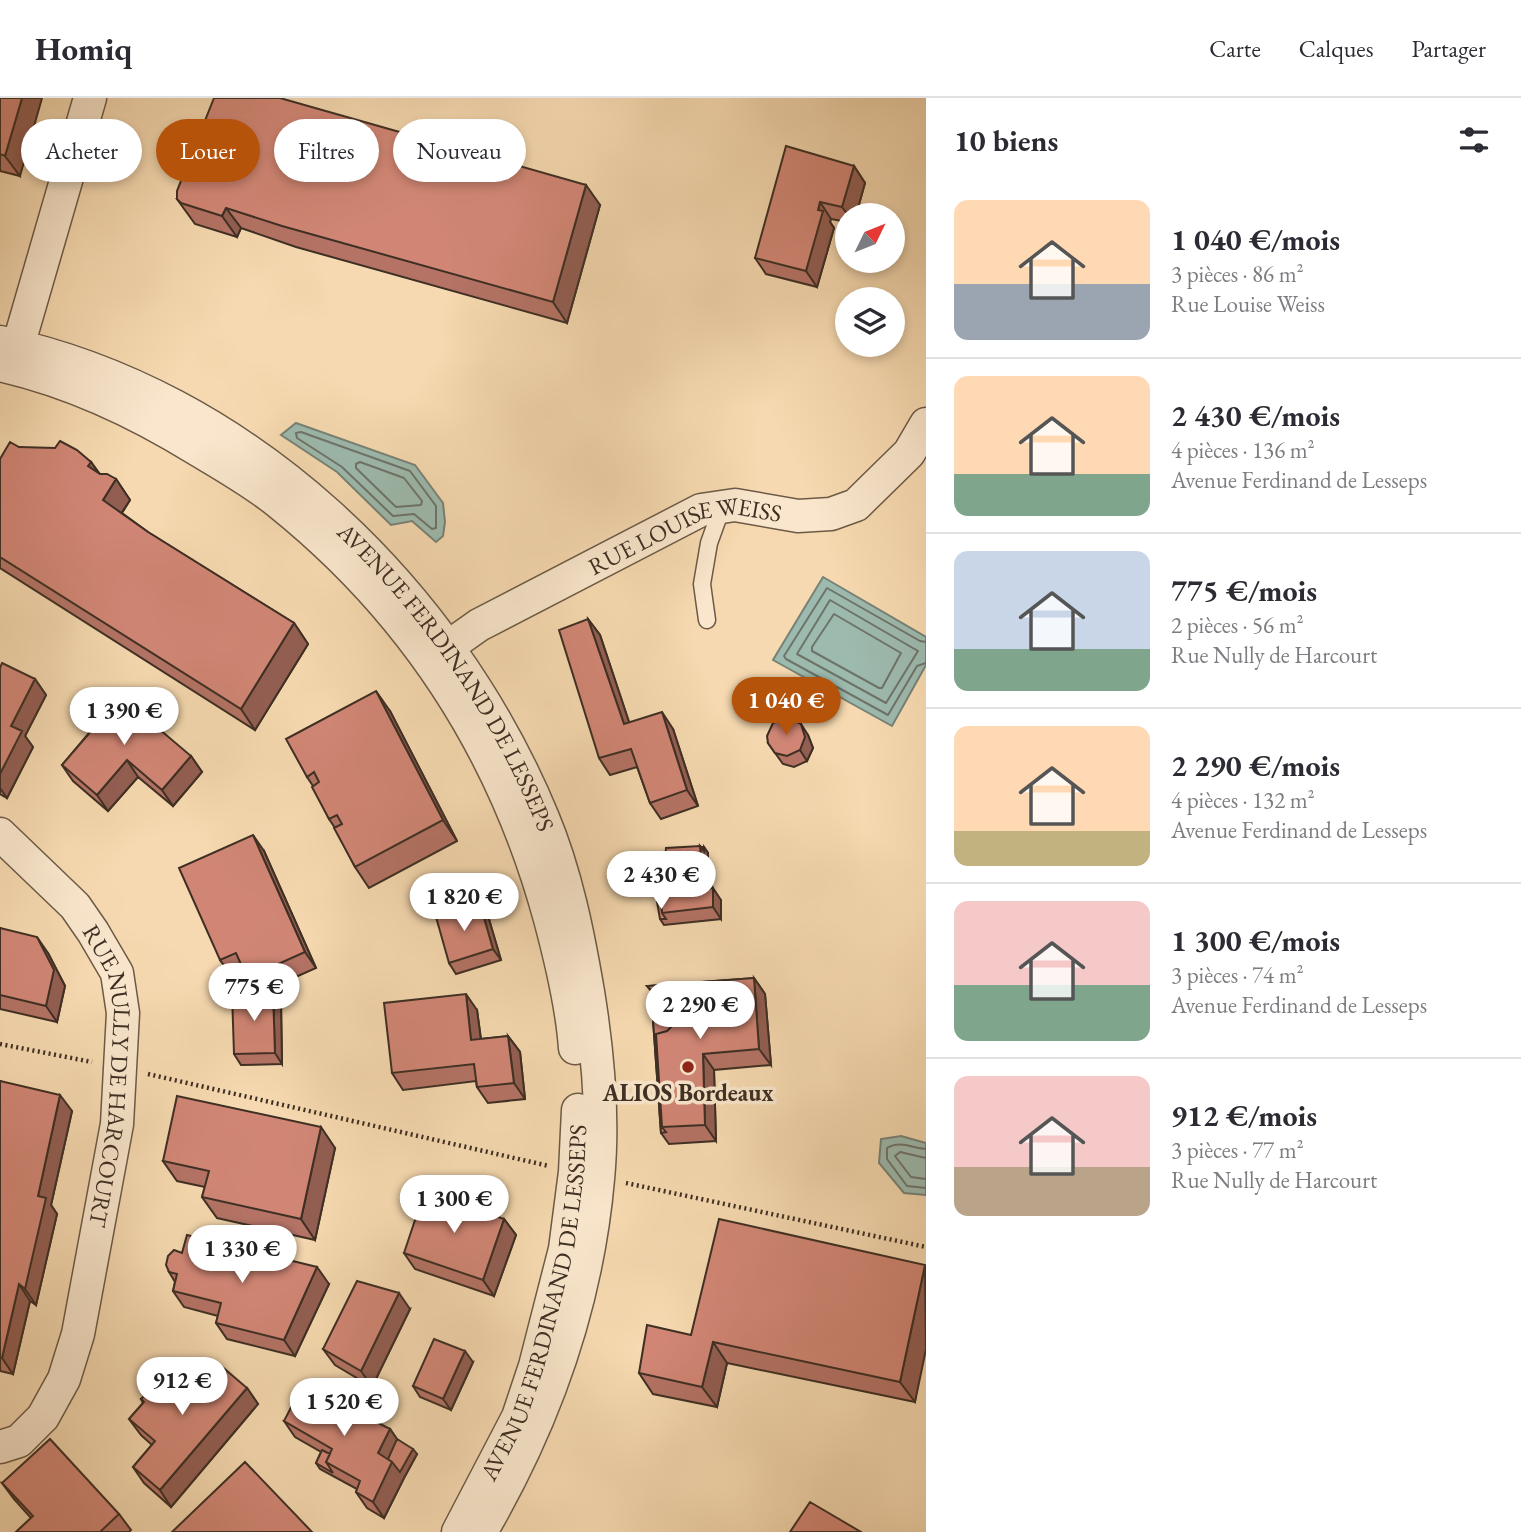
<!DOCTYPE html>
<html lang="fr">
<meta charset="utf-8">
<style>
:root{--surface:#fff;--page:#f2f2f3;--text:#2b2b33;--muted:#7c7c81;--line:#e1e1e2;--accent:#b45309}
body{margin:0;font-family:"EB Garamond",serif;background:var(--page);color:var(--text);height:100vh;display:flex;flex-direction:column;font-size:26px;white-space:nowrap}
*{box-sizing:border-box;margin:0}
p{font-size:23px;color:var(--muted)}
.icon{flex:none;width:38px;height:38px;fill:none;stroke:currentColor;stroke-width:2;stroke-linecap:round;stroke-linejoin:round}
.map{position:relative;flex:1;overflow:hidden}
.drawer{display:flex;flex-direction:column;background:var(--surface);width:595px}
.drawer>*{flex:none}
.hud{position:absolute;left:21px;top:21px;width:665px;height:63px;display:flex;gap:14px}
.needle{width:46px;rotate:47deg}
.tools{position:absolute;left:835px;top:105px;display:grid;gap:14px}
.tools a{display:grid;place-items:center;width:70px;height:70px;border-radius:50%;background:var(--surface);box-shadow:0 4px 10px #0003;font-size:35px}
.price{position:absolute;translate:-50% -60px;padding:0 16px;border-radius:24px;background:#fff;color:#222;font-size:23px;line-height:46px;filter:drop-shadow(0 2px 4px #0008)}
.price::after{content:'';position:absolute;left:50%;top:42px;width:21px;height:16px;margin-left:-10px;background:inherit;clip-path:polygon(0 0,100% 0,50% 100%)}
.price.selected{background:var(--accent);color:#fff}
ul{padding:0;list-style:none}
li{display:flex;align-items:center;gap:21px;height:175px;padding:0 28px}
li+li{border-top:2px solid var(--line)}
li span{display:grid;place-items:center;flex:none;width:196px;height:140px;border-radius:14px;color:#555}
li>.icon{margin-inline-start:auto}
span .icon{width:84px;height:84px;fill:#fffc;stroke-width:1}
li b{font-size:30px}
h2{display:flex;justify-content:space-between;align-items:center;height:84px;padding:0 28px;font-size:30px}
.pill{padding:0 24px;border-radius:32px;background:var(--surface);box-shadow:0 4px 10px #0003;font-size:24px;line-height:63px}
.pill.selected{background:var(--accent);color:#fff}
header{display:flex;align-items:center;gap:42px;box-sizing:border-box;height:98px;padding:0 35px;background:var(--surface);border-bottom:2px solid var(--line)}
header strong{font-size:33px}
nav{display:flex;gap:38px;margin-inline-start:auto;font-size:24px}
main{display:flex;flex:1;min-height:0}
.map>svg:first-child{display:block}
.water{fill:#9dbaae;stroke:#778277;stroke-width:2}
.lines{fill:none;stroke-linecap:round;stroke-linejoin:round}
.shore{stroke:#6e7469;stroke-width:2}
.service-casing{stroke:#6c5a47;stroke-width:19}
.minor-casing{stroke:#6c5a47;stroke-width:35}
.path{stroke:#3e2f24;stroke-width:4.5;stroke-dasharray:2 3.5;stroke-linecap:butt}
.service{stroke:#f9e6cc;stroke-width:16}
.minor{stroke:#f9e6cc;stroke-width:32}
.wall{fill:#b47365;stroke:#3e2f24;stroke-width:2}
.shaded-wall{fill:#925e52;stroke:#3e2f24;stroke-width:2}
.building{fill:#d18675;stroke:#3e2f24;stroke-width:2}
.poi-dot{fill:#8f2418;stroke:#f9e6cc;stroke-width:2.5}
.labels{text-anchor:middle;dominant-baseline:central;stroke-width:7;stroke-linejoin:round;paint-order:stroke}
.street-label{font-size:24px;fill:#3e2f24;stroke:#f9e6cc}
.poi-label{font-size:24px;font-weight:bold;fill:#3e2f24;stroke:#f9e6cc}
</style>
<header>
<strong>Homiq</strong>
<nav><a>Carte</a><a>Calques</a><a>Partager</a></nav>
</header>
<main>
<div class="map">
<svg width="926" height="1434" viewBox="0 0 926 1434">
<rect width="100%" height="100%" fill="#f6d9b0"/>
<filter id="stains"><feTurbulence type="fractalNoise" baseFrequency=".00286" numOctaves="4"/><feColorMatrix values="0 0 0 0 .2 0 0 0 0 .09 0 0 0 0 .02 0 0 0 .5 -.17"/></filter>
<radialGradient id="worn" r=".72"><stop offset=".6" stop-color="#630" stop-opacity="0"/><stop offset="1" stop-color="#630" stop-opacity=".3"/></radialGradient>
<path class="water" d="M296 325 415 367 443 405 445 424 443 438 436 444 412 423 391 427 337 374 281 337Z
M823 479 926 539V567L892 628 773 562Z
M901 1038 926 1045V1097L904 1095 879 1065 881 1041Z"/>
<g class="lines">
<path class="shore" d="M301 334 410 373 436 408V430L432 431 414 416 393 418 342 369 297 340 296 335Z
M360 364 404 380 422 403 421 407 396 409 356 370V366Z
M830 502 918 553 886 605 797 556Z
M834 516 901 555 882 590H879L812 553V549Z
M926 544 920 543 827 490 784 558 786 561 888 617 917 568 926 565
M926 1051C912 1050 900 1042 887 1050V1061L907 1088 926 1090
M926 1060 900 1054 895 1058 911 1079 926 1081"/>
<g class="service-casing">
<path id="service" d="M707 522 702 486 709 445 722 409"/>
</g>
<g class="minor-casing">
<g id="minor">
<path id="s1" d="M0 244C245 296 449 492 543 720 566 775 578 835 588 894 598 955 604 1019 598 1081 587 1206 544 1326 481 1434"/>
<path d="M0 267C71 283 137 314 198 352 225 368 253 384 278 404 414 513 504 652 550 821 561 862 572 907 575 950"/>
<path d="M12 269 90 0"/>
<path id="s2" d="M431 561 479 527 701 412 735 407 798 418 831 416 856 407 909 355 926 326"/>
<path id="s3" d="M0 736 75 808 93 834 117 875 123 915 117 1026 78 1236 64 1281 43 1319 19 1343 0 1349"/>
<path id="s4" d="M458 1434 518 1319 535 1268 565 1151 575 1074 578 1012"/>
</g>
</g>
<path class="path" d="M0 946 92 964
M148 976 549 1068
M626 1085 926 1149"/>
<use href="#service" class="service"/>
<use href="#minor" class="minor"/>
</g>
<path class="wall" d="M0 0 20 78 0 73Z
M854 68 865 85 856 117H847V124L831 121 830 124 834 130 817 189 766 176 755 160Z
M177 101 600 107 567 225 296 149 241 130 237 139 195 126Z
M19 349 91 364 100 376 116 381 130 402 122 415 148 434 294 525 308 546 255 632 0 470V361Z
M588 521 600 537 629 624 673 631 698 708 661 721 650 705 637 669 610 677 599 660Z
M0 570 35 581 46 597 25 638 33 649 7 700 0 696Z
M390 613 457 743 369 790 355 769 335 730 329 721 313 688 307 679Z
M84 625 191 658 202 674 173 708 138 679 108 713 73 683 62 667 90 634Z
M808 637 813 650 807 663 794 669 783 666 768 645Z
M700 748 701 749H704L708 755V772H703L704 791 721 802V821L664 827 660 821V791L656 785 657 768 665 761Z
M264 753 316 870 262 894H273L281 905 282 966 241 967 234 956 257 894 247 880 244 873 232 878 220 862Z
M488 818 501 862 456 876 449 865Z
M0 830 48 855 65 888 57 924 0 911Z
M754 880 765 896 771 967 714 972 716 1043 669 1046 661 1035 651 893 647 888Z
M477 912 481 941 508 938 520 954 525 1001 488 1005 477 989 476 983 403 992 392 975Z
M0 983 72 1013 51 1107 57 1116 36 1207 30 1203 13 1276 0 1273Z
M335 1050 315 1142 217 1120 202 1099 205 1089 177 1083 163 1063Z
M504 1121 516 1137 494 1198 415 1171 404 1155Z
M926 1168 915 1304 727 1265 717 1309 653 1296 639 1275 691 1237Z
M169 1174 329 1186 295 1258 227 1241 216 1225 218 1218 184 1209 173 1193 175 1184Z
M410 1211 372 1289 335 1267 323 1251Z
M473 1264 451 1312 420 1299 413 1288Z
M206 1283 247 1290 258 1306 171 1409 144 1385 133 1369 152 1347 141 1337 129 1321 143 1305 141 1301Z
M284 1323 390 1331 397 1341 417 1356 404 1380 384 1420 367 1410 356 1394 357 1391 320 1371 316 1365 321 1354 295 1339Z
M2 1385 119 1416 131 1432 129 1434H16L31 1420 14 1401Z"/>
<path class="shaded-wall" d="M22 0H42L20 78 5 58Z
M854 68 865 85 856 117H848L842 109Z
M586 87 600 107 567 225 553 204Z
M820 104 831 121 830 124 834 130 817 189 806 173Z
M226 110 241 130 237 139 222 118Z
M91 364 105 385 88 368Z
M116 381 130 402 117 422 103 402Z
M588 521 600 537 635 642 624 626Z
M294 525 308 546 255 632 241 611Z
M35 581 46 597 25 638 33 649 7 700 0 690V676L11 628Z
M376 593 390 613 457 743 443 722Z
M662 614 673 631 698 708 687 692Z
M801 626 808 637 813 650 807 663 800 652Z
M191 658 202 674 173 708 162 692Z
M127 662 138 679 108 713 97 697Z
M253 737 264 753 316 870 305 854Z
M700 748 704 753V749L708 755V772L701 761Z
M695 761 703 772 705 803 697 792Z
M713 790 721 802V821L713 809Z
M480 806 488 818 501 862 493 851Z
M37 839 48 855 65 888 57 924 46 908Z
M754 880 765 896 771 967 759 951Z
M273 894 281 905 282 966 275 955Z
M466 896 477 912 483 958 471 942Z
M508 938 520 954 525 1001 514 985Z
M703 956 714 972 716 1043 705 1027Z
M60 997 72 1013 51 1107 57 1116 36 1207 25 1191 38 1098Z
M321 1029 335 1050 315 1142 301 1121Z
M504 1121 516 1137 494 1198 483 1182Z
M925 1167 926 1251 915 1304 900 1284Z
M317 1169 329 1186 295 1258 284 1242Z
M19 1186 30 1203 13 1276 2 1260Z
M399 1195 410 1211 372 1289 361 1273Z
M713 1244 727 1265 717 1309 702 1289Z
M465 1253 473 1264 451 1312 443 1301Z
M247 1290 258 1306 171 1409 160 1392Z
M390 1331 401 1347 413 1351 417 1356 404 1380 384 1420 373 1404 378 1355Z"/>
<path class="building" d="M0 0H22L5 58 0 56Z
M214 0H280L586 87 553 204 282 128 226 110 222 118 181 105 177 101V93Z
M786 48 854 68 842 109 820 104 818 112 823 113 806 173 755 160Z
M60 343 77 352 91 364 88 368 100 376H107L116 381 103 402 148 434 294 525 241 611 0 459V361L10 344 19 349 55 350Z
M588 521 624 626 662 614 687 692 650 705 631 651 599 660 559 532Z
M2 565 35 581 11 628 22 633 0 676V570Z
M113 592 191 658 162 692 127 662 97 697 62 667 92 632 84 625Z
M376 593 443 722 355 769 334 730 342 726 337 717 329 721 312 689 319 684 314 674 307 679 286 641Z
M788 619 801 626 805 639 800 652 787 658 775 655 768 645 767 638 773 625Z
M253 737 305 854 247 880 236 855 220 862 179 770Z
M700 748 701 761H695L697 792 713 790V809L662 815 660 797 662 782 659 779 657 762 665 761 666 750Z
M654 768H657L659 779 661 785H656Z
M661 803 662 815 666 821H660L657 804Z
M480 806 493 851 449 865 436 819Z
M0 830 37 839 54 872 46 908 0 897Z
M754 880 759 951 703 956 705 1027 662 1029 656 936 667 933 676 924 675 916 647 888Z
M651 893 676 918V924L667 933 656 936 662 1029 666 1034 661 1035Z
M273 894 275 955 234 956 232 895Z
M466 896 471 942 508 938 514 985 477 989 474 966 392 975 384 905Z
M0 983 60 997 38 1098 46 1100 25 1191 19 1186 2 1260H0Z
M177 998 321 1029 301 1121 202 1099 209 1073 163 1063Z
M425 1092 504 1121 483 1182 404 1155Z
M719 1121 925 1167 900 1284 713 1244 702 1289 639 1275 647 1227 691 1237Z
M187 1137 317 1169 284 1242 216 1225 221 1205 173 1193 177 1176 169 1174 166 1167 168 1158 174 1152 182 1155Z
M357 1183 399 1195 361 1273 323 1251Z
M434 1241 465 1253 443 1301 413 1288Z
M180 1261 206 1283 220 1267 247 1290 160 1392 133 1369 155 1343 129 1321 144 1304 141 1301Z
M303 1286 390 1331 378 1355 392 1364 373 1404 356 1394 360 1383 326 1364 332 1351 284 1323Z
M50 1341 119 1416 100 1434H16L33 1418 2 1385Z
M397 1341 413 1351 400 1374 392 1364 388 1361Z
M322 1352 330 1356 326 1364 333 1375 316 1365Z
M245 1364 312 1434H172Z
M810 1404 861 1434H790Z"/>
<circle class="poi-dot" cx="688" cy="969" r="7"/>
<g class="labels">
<g class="street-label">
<text stroke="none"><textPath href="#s2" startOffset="287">RUE LOUISE WEISS</textPath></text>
<text stroke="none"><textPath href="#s1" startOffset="578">AVENUE FERDINAND DE LESSEPS</textPath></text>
<text stroke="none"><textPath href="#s3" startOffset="284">RUE NULLY DE HARCOURT</textPath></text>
<text stroke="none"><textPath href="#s4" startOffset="245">AVENUE FERDINAND DE LESSEPS</textPath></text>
</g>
<g class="poi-label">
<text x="688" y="994">ALIOS Bordeaux</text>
</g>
</g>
<rect width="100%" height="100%" filter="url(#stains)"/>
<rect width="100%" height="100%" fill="url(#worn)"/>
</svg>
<div class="tools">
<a><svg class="needle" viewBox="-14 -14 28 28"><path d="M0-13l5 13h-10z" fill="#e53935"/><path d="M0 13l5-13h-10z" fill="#7c7c81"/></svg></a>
<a><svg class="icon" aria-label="layers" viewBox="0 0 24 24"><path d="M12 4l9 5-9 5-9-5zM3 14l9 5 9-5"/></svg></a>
</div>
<b class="price selected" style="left:786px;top:639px">1 040 €</b>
<b class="price" style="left:124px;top:649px">1 390 €</b>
<b class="price" style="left:661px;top:813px">2 430 €</b>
<b class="price" style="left:464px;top:835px">1 820 €</b>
<b class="price" style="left:254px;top:925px">775 €</b>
<b class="price" style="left:700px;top:943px">2 290 €</b>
<b class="price" style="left:454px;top:1137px">1 300 €</b>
<b class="price" style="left:242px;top:1187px">1 330 €</b>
<b class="price" style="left:182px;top:1319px">912 €</b>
<b class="price" style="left:344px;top:1340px">1 520 €</b>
<div class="hud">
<a class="pill">Acheter</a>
<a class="pill selected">Louer</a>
<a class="pill">Filtres</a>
<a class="pill">Nouveau</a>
</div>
</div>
<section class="drawer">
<h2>10 biens<svg class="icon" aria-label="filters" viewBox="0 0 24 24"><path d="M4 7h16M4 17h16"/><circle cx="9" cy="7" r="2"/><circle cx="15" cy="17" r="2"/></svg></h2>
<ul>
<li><span style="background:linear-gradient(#ffd9b3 60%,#9aa5b1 0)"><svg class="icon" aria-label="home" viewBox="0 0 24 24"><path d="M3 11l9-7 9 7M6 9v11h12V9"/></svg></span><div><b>1 040 €/mois</b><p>3 pièces · 86 m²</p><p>Rue Louise Weiss</p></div></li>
<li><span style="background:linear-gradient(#ffd9b3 70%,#7fa58c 0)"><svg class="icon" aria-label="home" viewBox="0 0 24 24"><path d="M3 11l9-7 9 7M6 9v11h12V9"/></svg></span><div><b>2 430 €/mois</b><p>4 pièces · 136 m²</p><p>Avenue Ferdinand de Lesseps</p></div></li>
<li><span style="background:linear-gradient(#c9d6e8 70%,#7fa58c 0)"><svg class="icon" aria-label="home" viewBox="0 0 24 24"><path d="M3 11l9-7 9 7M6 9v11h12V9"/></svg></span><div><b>775 €/mois</b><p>2 pièces · 56 m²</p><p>Rue Nully de Harcourt</p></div></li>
<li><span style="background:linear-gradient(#ffd9b3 75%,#c2b280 0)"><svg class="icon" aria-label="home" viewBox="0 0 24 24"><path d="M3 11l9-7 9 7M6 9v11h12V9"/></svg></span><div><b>2 290 €/mois</b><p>4 pièces · 132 m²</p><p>Avenue Ferdinand de Lesseps</p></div></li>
<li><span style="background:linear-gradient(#f6c9c9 60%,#7fa58c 0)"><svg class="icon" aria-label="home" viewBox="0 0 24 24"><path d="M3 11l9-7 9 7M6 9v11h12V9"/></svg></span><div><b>1 300 €/mois</b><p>3 pièces · 74 m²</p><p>Avenue Ferdinand de Lesseps</p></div></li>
<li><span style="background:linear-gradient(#f6c9c9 65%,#b9a48a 0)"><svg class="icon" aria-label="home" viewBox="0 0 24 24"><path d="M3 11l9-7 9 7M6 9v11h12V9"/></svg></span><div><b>912 €/mois</b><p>3 pièces · 77 m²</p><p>Rue Nully de Harcourt</p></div></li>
</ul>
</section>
</main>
